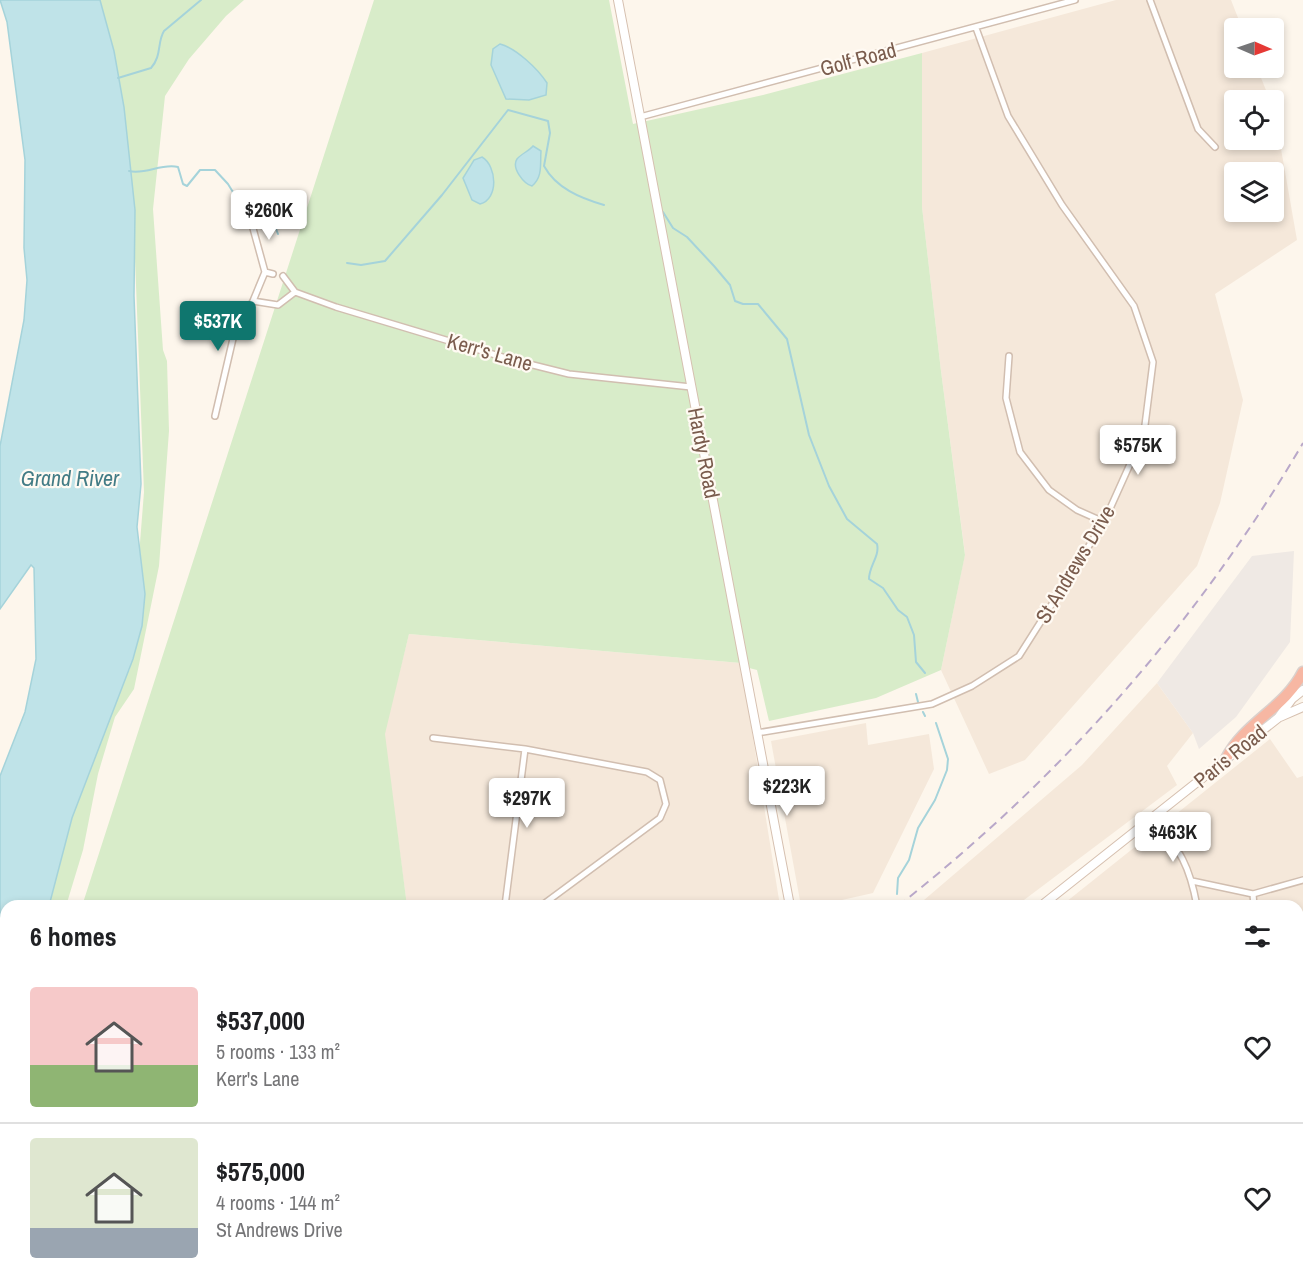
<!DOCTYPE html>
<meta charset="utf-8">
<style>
:root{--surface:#fff;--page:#f6f6f6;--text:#202124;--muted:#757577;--line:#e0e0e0;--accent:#0f766e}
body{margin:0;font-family:"Archivo Narrow",sans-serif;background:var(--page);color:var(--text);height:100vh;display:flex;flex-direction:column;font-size:22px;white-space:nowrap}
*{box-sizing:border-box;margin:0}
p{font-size:20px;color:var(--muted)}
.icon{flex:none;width:33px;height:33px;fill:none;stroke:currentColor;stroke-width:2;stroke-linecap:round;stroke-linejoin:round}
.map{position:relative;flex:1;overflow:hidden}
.details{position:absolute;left:0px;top:900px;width:1304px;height:384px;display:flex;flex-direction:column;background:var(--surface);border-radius:18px 18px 0 0;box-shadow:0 3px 9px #0003}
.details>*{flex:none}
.needle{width:39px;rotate:92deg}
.buttons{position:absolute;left:1224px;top:18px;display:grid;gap:12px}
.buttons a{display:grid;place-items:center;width:60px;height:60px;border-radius:6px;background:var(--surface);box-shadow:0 3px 9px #0003;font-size:30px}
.price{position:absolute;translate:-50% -51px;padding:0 14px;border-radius:6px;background:#fff;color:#222;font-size:20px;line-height:39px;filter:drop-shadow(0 2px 3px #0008)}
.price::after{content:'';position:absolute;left:50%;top:36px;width:18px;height:14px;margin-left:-9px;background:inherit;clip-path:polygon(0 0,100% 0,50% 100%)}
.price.on{background:var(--accent);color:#fff}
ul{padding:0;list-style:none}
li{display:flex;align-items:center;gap:18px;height:150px;padding:0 30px}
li+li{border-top:2px solid var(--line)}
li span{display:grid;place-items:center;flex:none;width:168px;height:120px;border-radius:6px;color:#555}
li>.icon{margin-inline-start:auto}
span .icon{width:72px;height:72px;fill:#fffc;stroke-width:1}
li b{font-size:26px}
h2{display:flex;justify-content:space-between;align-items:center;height:72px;padding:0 30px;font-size:26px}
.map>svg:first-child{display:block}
.residential{fill:#f5e8da;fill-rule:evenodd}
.industrial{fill:#efe9e4}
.green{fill:#d8ecc9}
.water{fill:#bfe3e8;stroke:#a5d3da;stroke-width:1.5}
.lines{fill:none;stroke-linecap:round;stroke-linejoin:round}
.stream{stroke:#a5d3da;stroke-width:2}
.minor-casing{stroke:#d1beb0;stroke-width:8}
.tertiary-casing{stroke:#d1beb0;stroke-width:9}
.secondary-casing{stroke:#d6c0b0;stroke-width:10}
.motorway-casing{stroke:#dad1cd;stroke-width:13}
.minor{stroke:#fff;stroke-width:5}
.tertiary{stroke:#fff;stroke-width:7}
.secondary{stroke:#fff;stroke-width:8}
.motorway{stroke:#f7b7a3;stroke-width:10}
.rail{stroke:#b9a8c9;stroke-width:2;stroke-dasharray:9 6;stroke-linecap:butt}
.tertiary-bridge-casing{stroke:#d1beb0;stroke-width:9;stroke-linecap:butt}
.tertiary-bridge{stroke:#fff;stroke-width:7}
.labels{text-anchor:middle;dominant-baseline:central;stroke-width:4.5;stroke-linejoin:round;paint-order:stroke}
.street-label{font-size:21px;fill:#7a5c4d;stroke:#fffaf3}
.water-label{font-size:22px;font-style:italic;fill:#437c86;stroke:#fffaf3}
</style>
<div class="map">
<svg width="1303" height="1284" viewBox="0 0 1303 1284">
<rect width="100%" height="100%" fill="#fdf6ec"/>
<path class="residential" d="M1116 0H1231L1242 28H1234V68H1257L1270 100H1234V140H1274V109L1297 240 1215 294 1243 400 1220 503 1197 566 1025 760 989 774 941 670 965 554 941 371 922 207V53ZM1234 172H1274V212H1234Z
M409 634 741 663 780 906H407L384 734Z
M1157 683 1193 733 1167 766 1177 785 1016 906H917L1082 765Z
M866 723 868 745 929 734 934 769 873 893 842 900V906H801L771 741Z
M1270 739 1297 778 1303 776V1051L1298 1074V906H1061Z
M6 1125V1209L0 1198V1140Z
M44 1278H341L332 1284H48Z
M486 1278H847L848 1284H477Z
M871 1278H1130L1106 1284H872Z"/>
<path class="industrial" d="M1294 551 1290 642 1236 717 1199 749 1193 733 1157 683 1252 556Z"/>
<path class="green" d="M97 0H244L226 16 189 59 165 96 153 209 163 350 167 361 169 431 159 566 134 689 115 717 98 774 83 850 66 906H44L92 752 113 697 130 669 144 492 134 233 117 76Z
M374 0H609L633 124 763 95 922 53V207L941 371 965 555 941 670 876 698 769 721 757 670 741 666V663L409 634 385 734 407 906H82Z
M6 988V1070L0 1086V1002Z
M0 1198 6 1209V1278H44L48 1284H0Z"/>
<path class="water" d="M0 0H100L114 51 124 107 135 210 134 296 141 484 137 527 145 594 142 626 133 659 72 818 49 906H6V1005L0 1015V776L25 712 36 659 34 568 31 565 0 609V446L24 320 27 280 24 248 25 160 7 22Z
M500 44C516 48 538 69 547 83L546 95 529 100 506 99 491 65 493 49Z
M533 146 541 151C540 164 543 177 532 186 524 184 511 168 517 159 521 154 529 151 533 146Z
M482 157C497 166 499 199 480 204L472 200 463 178 474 160Z"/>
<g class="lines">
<path class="stream" d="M118 78 151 68C162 56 157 42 164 31L201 0
M129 171C146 175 161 163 178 167L183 184 187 186 200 170H215L228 184 247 215 252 217 263 206 268 208 278 234
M663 212 673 228 687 237 714 266 730 285 735 301 743 304H758L787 339 809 435 829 486 847 519 877 544C880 556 869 566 869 579L883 588 898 610 907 617 914 635 916 662 925 673
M347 263 361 265 385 261 442 195 508 110 548 121 550 133 544 166C556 188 580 198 604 205
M916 694 918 702
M923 712 925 716
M897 894 898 878 909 860 918 828 935 800 947 770 948 759 936 723
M0 1217 6 1225
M34 1278 36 1284"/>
<g class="minor-casing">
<path id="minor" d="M1150 0 1198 129 1215 147
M640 117 1075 0
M251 221 265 272 273 274
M283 276 295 292 336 307 509 359 569 374 691 387
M253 301 278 305 295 292
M1009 356 1006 398 1020 452 1049 490 1077 510 1104 522
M215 416 235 330 253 301 265 272
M757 733 932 704 972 686 1019 656 1104 522 1144 433 1153 362 1134 306 1062 205 1008 116 976 28
M433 738 525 749 647 772 660 780 666 804 660 818 541 906
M1154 818C1180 852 1189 863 1197 906
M1192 881 1253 894 1303 880
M1253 894 1254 906
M505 906 525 749
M121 1278 124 1284
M225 1278 227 1284
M642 1278 647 1284
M752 1278 755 1284
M966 1278 967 1284
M1056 1278 1057 1284
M694 1284 702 1278"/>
</g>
<g class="tertiary-casing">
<path id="tertiary" d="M350 1284 358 1278
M1145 1284 1169 1278"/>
</g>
<g class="secondary-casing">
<path id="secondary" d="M618 0 790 906
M1280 717 1303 707
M1041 906 1278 718 1292 699 1303 690
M861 1278 862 1284
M455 1284 463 1278"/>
</g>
<g class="motorway-casing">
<path id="motorway" d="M1226 759C1244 723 1285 708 1303 672
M1298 1149 1303 1127
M1298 1252 1303 1230
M1263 1284 1265 1278
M1289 1284 1291 1278"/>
</g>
<use href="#minor" class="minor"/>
<use href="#tertiary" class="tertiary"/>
<use href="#secondary" class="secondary"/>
<use href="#motorway" class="motorway"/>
<path class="rail" d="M898 906C1061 778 1198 622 1303 443
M396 1284 404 1278"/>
<g class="tertiary-bridge-casing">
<path id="tertiary-bridge" d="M1298 1246 1303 1245"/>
</g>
<use href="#tertiary-bridge" class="tertiary-bridge"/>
</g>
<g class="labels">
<g class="street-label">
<text transform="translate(858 59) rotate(-15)">Golf Road</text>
<text transform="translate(490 352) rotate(16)">Kerr's Lane</text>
<text transform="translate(704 453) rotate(79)">Hardy Road</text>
<text transform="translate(1075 564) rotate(-59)">St Andrews Drive</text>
<text transform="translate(1230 756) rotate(-39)">Paris Road</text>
</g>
<g class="water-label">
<text x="70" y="478">Grand River</text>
</g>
</g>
</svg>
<div class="buttons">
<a><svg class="needle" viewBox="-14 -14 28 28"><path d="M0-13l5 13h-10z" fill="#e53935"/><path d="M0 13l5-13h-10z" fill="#757577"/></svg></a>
<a><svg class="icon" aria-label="locate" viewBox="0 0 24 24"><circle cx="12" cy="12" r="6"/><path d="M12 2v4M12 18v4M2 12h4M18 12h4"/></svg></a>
<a><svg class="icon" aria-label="layers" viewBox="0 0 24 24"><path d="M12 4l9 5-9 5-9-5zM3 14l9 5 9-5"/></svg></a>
</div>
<b class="price" style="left:269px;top:241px">$260K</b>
<b class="price on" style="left:218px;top:352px">$537K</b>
<b class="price" style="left:1138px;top:476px">$575K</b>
<b class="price" style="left:787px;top:817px">$223K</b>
<b class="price" style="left:527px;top:829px">$297K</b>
<b class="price" style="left:1173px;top:863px">$463K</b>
<section class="details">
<h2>6 homes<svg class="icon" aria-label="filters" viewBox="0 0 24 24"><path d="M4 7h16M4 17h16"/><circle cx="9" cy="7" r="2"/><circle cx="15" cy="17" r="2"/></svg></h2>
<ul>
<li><span style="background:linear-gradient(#f6c9c9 65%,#8fb573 0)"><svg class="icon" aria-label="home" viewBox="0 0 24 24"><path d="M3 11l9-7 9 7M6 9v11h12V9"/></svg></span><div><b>$537,000</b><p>5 rooms · 133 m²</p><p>Kerr's Lane</p></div><svg class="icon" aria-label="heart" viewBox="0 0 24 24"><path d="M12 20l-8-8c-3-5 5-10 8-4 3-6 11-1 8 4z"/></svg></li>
<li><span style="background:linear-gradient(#dfe7d0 75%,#9aa5b1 0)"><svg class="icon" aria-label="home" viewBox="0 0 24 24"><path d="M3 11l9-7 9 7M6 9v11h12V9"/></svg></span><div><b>$575,000</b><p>4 rooms · 144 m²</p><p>St Andrews Drive</p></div><svg class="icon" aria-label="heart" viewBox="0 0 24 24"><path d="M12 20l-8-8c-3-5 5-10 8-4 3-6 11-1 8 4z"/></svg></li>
</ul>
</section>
</div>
